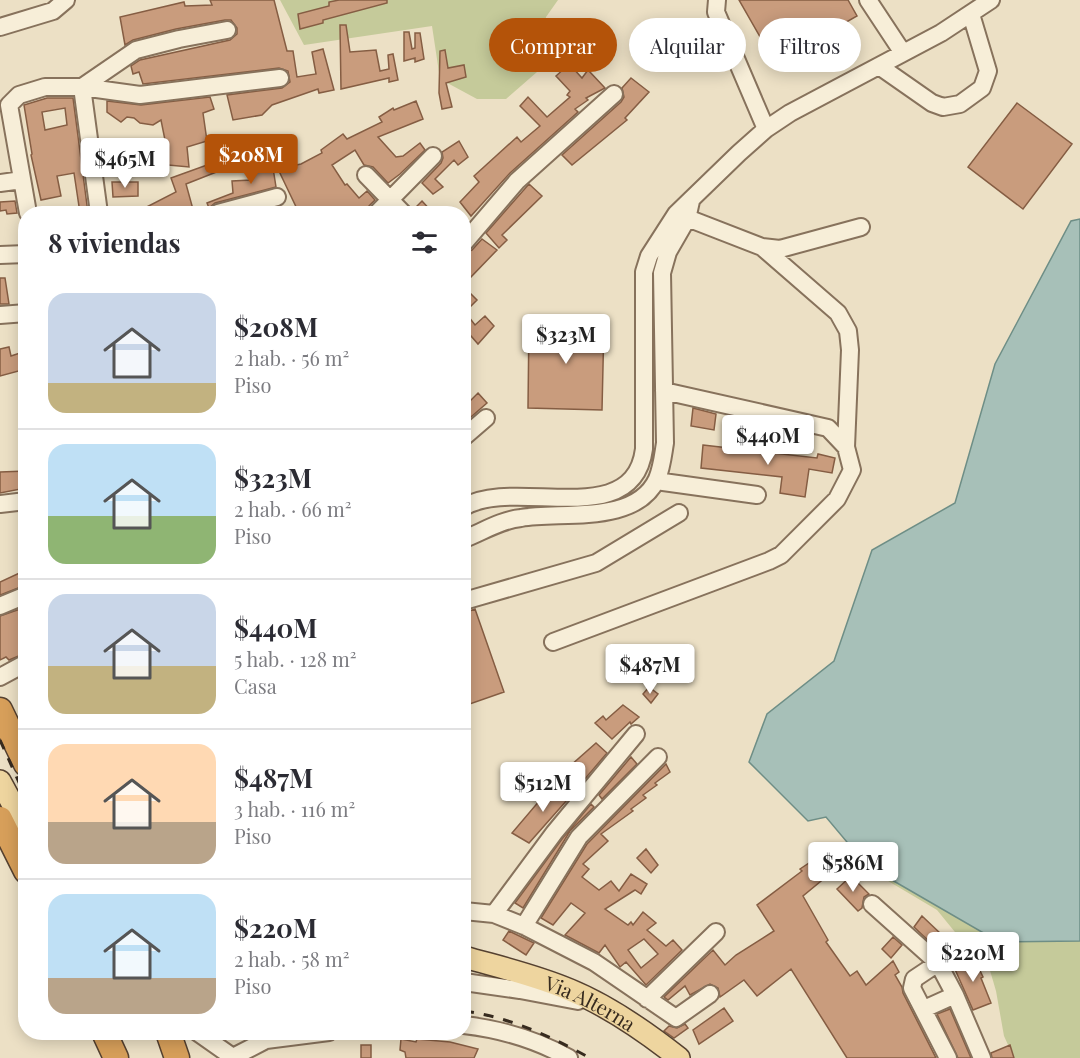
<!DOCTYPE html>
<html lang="es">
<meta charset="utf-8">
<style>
:root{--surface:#fff;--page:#f7f7f7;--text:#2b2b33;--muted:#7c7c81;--line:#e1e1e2;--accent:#b45309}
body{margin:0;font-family:"Playfair Display",serif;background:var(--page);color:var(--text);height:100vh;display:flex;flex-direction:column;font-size:22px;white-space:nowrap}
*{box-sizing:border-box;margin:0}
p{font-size:20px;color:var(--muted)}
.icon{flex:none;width:33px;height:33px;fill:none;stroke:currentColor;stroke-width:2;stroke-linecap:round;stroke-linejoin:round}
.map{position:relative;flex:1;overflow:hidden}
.drawer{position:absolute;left:18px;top:206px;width:453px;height:834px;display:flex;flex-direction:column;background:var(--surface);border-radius:24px;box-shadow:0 3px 15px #0003}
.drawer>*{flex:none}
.guide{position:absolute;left:489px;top:18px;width:501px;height:54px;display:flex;gap:12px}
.price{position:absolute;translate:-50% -51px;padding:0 14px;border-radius:6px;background:#fff;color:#222;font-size:20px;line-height:39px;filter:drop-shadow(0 2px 3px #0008)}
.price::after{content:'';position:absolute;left:50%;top:36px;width:18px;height:14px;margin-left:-9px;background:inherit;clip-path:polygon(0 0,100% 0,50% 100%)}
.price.active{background:var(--accent);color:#fff}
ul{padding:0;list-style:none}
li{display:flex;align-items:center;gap:18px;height:150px;padding:0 30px}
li+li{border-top:2px solid var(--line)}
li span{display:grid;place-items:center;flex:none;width:168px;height:120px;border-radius:18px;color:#555}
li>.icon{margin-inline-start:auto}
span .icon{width:72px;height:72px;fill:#fffc;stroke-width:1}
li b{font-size:26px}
h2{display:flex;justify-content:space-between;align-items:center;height:72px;padding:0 30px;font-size:26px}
.chip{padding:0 21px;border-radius:27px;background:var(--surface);box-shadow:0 3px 15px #0003;font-size:21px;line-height:54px}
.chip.active{background:var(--accent);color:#fff}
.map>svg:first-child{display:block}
.green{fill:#c5ca9a}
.water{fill:#a7c0b8;stroke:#6e8e86;stroke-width:1.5}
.building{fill:#c99c7d;stroke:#855d43;stroke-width:1.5;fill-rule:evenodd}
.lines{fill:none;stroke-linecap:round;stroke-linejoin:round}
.minor-casing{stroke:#87725c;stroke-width:20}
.major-casing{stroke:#554130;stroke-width:24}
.highway-casing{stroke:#554130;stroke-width:27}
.minor{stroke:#f7eed8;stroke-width:16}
.major{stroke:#eed59f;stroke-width:21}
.highway{stroke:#d79f5a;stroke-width:24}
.rail{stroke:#372b1f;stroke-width:3;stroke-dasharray:10 10;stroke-linecap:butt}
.labels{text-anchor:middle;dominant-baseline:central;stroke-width:5;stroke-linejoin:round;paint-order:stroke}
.street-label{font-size:20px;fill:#372b1f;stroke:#f4ebd5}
</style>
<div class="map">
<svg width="1080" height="1058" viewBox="0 0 1080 1058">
<rect width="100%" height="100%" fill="#ece0c5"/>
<path class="green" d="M280 0H558L546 17 537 72 506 99H477L440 79 432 26 304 45Z
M1080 715V1058H1014L1004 1036 996 991 989 967 959 937 937 910 878 875 858 858V842Z"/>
<path class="water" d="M1080 219V941L999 942 892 880 857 854 826 817 808 821 749 762 767 714 834 661 872 550 955 503 995 364 1071 221Z"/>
<path class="building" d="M210 0H274L287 51H293L297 77 316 74 312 52 323 49 334 90 319 93 318 89 272 105 262 115 233 120 227 95 282 88 290 82 288 71 279 68 143 84 139 72 133 74 131 66 140 60 230 40 237 34V28L231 20H225L176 29 133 40 125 45 120 17 184 2 185 6 212 5Z
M339 0H387V3L323 20V23L300 29 298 14 329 6V2Z
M739 0H848L857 16 775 63Z
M340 25H346L350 52 376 50 380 71 389 69 388 55 393 54 398 80 389 82V78L341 89Z
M404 32H409L412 49 415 48V33H420L424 59 415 62V58L404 61Z
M555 41 566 51 562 56 582 78 588 70 605 88 586 98 588 100 575 109 578 112 510 173 471 216 460 202 479 182 474 176 517 137 521 142 540 126 520 106 528 97 547 117 570 97 567 95 570 91 556 76 566 67 545 55Z
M445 50 448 68 464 65 466 77 446 83 452 107 442 109 439 93 440 51Z
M631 78 649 92 625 118 627 120 572 165 562 155 621 102 624 97 622 88Z
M210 97 214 109 203 113 207 141 187 147 189 167 147 163 148 154 164 155 161 141 165 140 161 120 153 125 140 123 134 118 127 117 121 122 107 112V101L141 105Z
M47 98H73L88 213H80L74 173 57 176 61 196 41 200 31 155 32 154 24 105ZM65 108 67 125 45 130 42 112Z
M416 101 423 119 378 137 396 157 403 156 420 143 425 150 400 174 388 183 373 167 364 165 355 150 332 165 345 185 347 184 359 198 367 191 375 200 369 206 367 213H299L278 169 301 164 322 153 321 150 343 134 347 139 382 122 379 117 393 108 394 110Z
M1017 103 1072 144 1023 209 968 167Z
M459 141 468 157 458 165 454 160 435 179 443 187 433 194 422 183 441 163 443 158 442 152Z
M218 161 219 171 186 184 194 213H135L176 192 171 178Z
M273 168 276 187 215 203 209 208 207 203 233 193 232 181 251 180 250 172Z
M112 182H138V196L113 197Z
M529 184 542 196 502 235 507 240 499 248 486 233Z
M15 201 17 213 7 214 6 210 0 211V202Z
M422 201 433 213H413V210Z
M482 239 497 250 468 280 464 275V253L472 250Z
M0 278H5L9 304H0Z
M464 287 477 300 465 312 475 325 485 316 494 326 478 344 464 328Z
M529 321 604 323 602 410 528 408Z
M9 347 11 356 26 351V369L0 376V349Z
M478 393 487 403 464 423V407Z
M693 408 716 414 714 430 691 426Z
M703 445 817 458 818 454 835 458 832 473 809 469 805 497 780 493 782 477 701 468Z
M26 471V488L0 493V472Z
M26 570V585L0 595V582Z
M26 607V653L9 660 6 657 0 660V616Z
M475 609 504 692 464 706V613Z
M649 687 658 694 651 703 643 694Z
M623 705 639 717 631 724 630 722 612 739 595 723 603 716 606 720Z
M596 743 607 753 584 780 570 766Z
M631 757 637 764 602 799 599 795Z
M666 764 670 772 655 783 657 785 643 795 646 798 631 809 633 811 601 834 608 841 583 864 589 869 582 877 599 890 611 881 619 891 631 874 647 884 641 894 635 890 605 909 628 925 631 922 633 925 643 912 656 923 647 930 666 946 673 940 682 950 646 985 626 962 620 967 605 945 599 953 565 935 585 913 571 903 553 925 541 918 587 844ZM644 939 658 954 641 968 628 950Z
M563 781 575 791 529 843 512 833 540 800 550 795Z
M591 804 594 807 570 831 523 908 515 903 562 839Z
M646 849 658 865 651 873 637 858Z
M812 861 826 877 803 896 828 940 826 942 850 976 857 971 866 985 893 961 899 972 895 975 902 987 903 993 936 1058H847L791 969 757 996 744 980 720 997 718 988 710 984 690 995 685 986 668 1000 664 997 713 950 725 965 736 955 774 931 757 905 802 871 800 869Z
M851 876 869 894 864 897 862 908 858 911 837 889Z
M922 916 942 935 932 944 914 927Z
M509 931 534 943 526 955 503 940Z
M893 937 902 945 891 958 882 949Z
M973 956 983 977 981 978 991 1003 973 1010 954 967Z
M724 1008 733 1021 699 1044 693 1030Z
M950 1009 971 1058H958L937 1014Z
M685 1024 688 1028 674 1038 664 1031 669 1026 677 1028Z
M401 1039 416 1042 417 1039 450 1042 478 1049 474 1058H406L405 1052 400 1050Z
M361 1045H371V1058H361Z
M1010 1045 1014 1058H992L991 1053Z"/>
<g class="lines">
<g class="minor-casing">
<path id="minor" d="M717 0 716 12 766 129
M868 0 903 53
M0 27 53 11 66 0
M879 66 932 103 943 107 960 104 982 88 988 71 971 14
M82 87 136 50 179 39 227 30
M82 87 99 213
M366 175 403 213
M0 183 22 180
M28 213 9 105 19 95 45 87H82L140 95 280 78
M218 213 277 197
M377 213 433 156
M677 214 762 247 780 249 861 227
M464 243 517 181 614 94
M762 247 838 313 848 331 850 350 846 447
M0 255 26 254
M0 315 26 313
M464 437 486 418
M656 481 757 495
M0 504 26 501
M464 507C515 476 633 533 644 449V272L649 256 676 214 739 153 766 129 790 113 941 33 991 0
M464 539C482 532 501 520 521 518 562 511 636 525 657 479 662 467 663 455 665 443L662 273 668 252 687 219 691 201
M464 601 596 563 679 513
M0 606 26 595
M553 642 769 561 781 555 837 499 852 470 846 447 828 428 664 391
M0 677 26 663
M872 904 938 963 955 995 982 1058
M464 911 494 914 524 926 594 962 676 1018 710 994
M494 914 554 833 636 734
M524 926 579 837 658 757
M938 963 914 979 912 988 948 1058
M464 982 520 990 578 1001
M647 999 716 932
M924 1009 955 995
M464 1025C499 1029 537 1040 569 1058
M197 1032 234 1058
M231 1058 266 1040 329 1032"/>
</g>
<g class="major-casing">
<g id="major">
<path d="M0 781 26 829"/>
<path id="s1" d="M464 957C499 967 535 975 570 990 609 1006 646 1032 679 1058"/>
</g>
</g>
<g class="highway-casing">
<path id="highway" d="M0 710 26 764
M0 819 26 871
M104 1032 116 1058
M168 1032 177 1058"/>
</g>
<use href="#minor" class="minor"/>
<use href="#major" class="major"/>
<use href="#highway" class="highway"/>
<path class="rail" d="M0 740 26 798
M464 1011C509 1017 550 1036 590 1058"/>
</g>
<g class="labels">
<g class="street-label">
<text stroke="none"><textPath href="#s1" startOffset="135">Via Alterna</textPath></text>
</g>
</g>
</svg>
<b class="price active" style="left:251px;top:185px">$208M</b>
<b class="price" style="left:125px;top:189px">$465M</b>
<b class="price" style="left:566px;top:365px">$323M</b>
<b class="price" style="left:768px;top:466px">$440M</b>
<b class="price" style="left:650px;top:695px">$487M</b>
<b class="price" style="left:543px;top:813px">$512M</b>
<b class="price" style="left:853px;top:893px">$586M</b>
<b class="price" style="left:973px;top:983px">$220M</b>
<div class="guide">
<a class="chip active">Comprar</a>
<a class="chip">Alquilar</a>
<a class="chip">Filtros</a>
</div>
<section class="drawer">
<h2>8 viviendas<svg class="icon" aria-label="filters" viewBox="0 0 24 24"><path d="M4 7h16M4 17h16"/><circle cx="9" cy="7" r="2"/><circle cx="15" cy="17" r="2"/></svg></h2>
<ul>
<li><span style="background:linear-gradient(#c9d6e8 75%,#c2b280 0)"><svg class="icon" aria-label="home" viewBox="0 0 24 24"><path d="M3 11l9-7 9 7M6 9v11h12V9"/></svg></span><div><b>$208M</b><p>2 hab. · 56 m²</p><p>Piso</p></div></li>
<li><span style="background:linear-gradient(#bfe0f5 60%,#8fb573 0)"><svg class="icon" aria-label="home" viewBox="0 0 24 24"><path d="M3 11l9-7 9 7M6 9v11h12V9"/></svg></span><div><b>$323M</b><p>2 hab. · 66 m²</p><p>Piso</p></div></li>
<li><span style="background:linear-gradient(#c9d6e8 60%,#c2b280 0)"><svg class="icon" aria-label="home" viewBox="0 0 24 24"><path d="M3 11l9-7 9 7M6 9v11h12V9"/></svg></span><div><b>$440M</b><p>5 hab. · 128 m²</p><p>Casa</p></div></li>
<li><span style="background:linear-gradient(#ffd9b3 65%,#b9a48a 0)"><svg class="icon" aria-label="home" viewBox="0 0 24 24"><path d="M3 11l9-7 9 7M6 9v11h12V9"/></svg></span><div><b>$487M</b><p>3 hab. · 116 m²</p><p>Piso</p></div></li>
<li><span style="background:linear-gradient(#bfe0f5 70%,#b9a48a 0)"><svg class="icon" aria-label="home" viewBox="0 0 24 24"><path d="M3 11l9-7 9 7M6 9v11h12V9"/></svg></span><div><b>$220M</b><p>2 hab. · 58 m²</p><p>Piso</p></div></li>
</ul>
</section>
</div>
